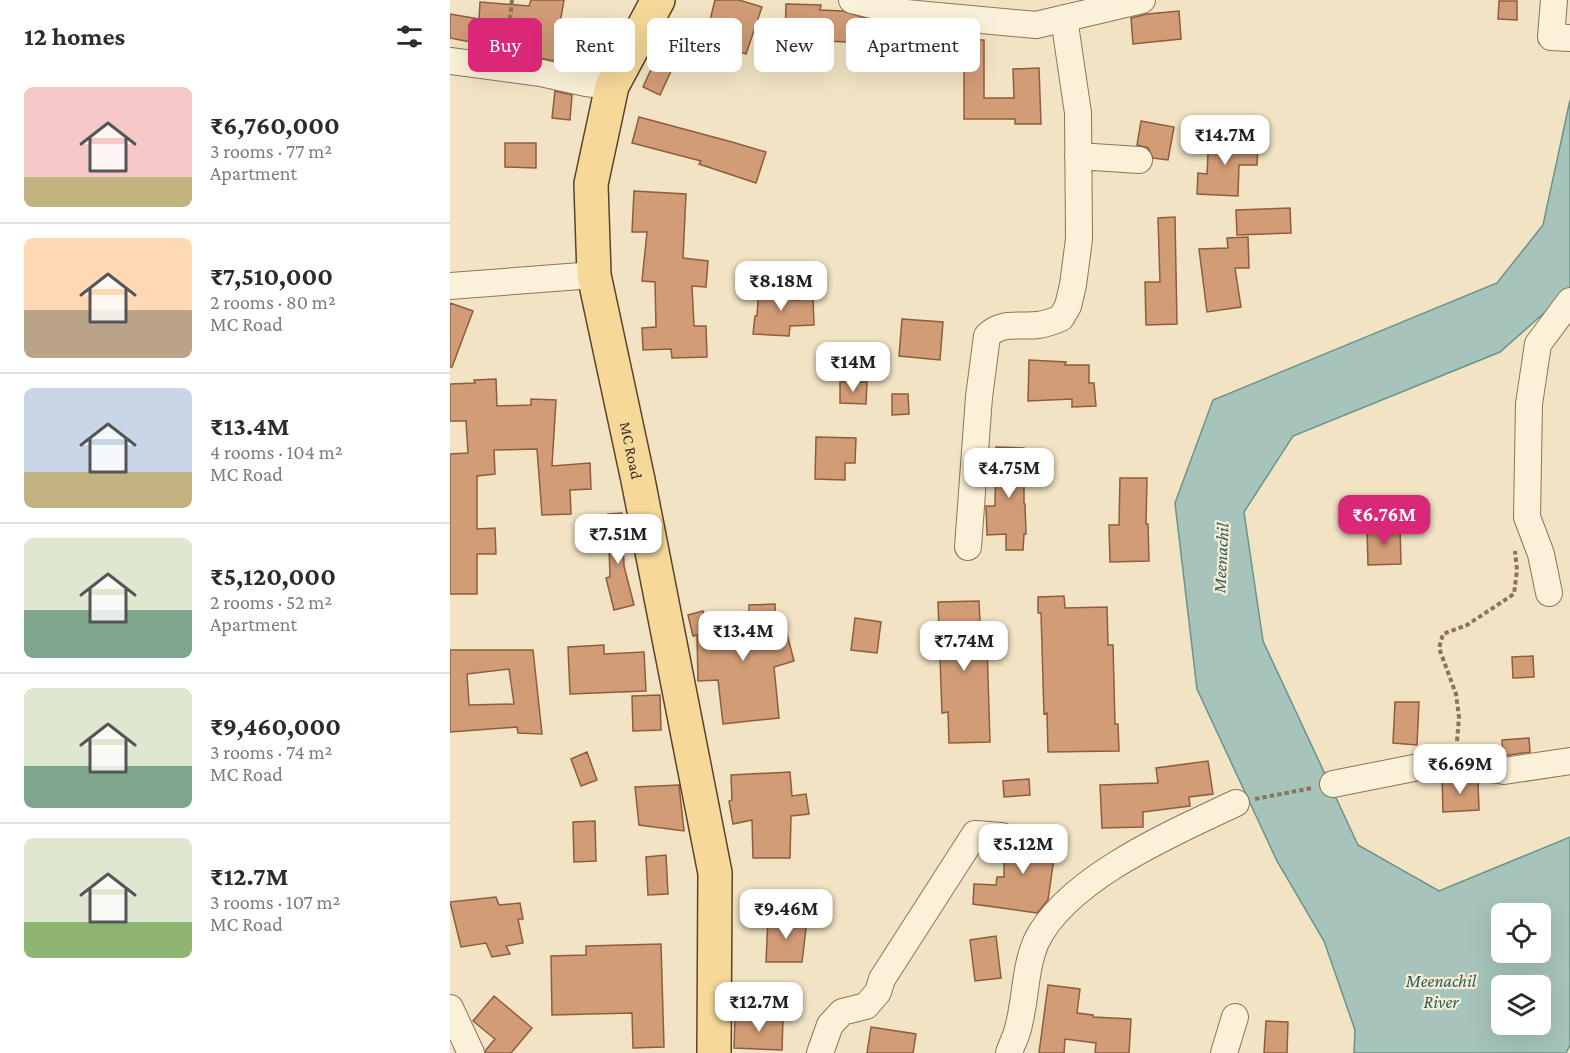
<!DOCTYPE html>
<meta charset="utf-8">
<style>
:root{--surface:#fff;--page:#f2f2f3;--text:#2b2b33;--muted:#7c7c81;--line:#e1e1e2;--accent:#db2777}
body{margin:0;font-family:"Crimson Pro",serif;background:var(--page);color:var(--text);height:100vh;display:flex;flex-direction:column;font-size:22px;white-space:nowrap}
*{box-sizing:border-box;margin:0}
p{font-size:20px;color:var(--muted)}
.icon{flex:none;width:33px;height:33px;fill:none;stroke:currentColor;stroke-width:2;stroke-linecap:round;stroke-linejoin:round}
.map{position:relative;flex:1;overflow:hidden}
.drawer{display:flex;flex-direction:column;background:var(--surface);width:450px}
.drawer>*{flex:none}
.hud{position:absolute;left:18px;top:18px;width:570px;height:54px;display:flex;gap:12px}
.fabs{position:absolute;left:1041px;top:903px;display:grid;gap:12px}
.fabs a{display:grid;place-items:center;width:60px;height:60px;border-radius:9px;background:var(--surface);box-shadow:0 6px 24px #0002;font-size:30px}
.price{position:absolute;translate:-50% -51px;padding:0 14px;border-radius:12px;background:#fff;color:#222;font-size:20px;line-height:39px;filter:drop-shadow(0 2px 3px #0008)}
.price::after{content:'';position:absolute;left:50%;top:36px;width:18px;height:14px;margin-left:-9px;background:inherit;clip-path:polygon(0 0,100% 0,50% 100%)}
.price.on{background:var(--accent);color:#fff}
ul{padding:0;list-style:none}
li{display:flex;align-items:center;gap:18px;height:150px;padding:0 24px}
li+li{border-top:2px solid var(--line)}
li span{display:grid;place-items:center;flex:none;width:168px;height:120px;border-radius:9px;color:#555}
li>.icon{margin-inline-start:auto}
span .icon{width:72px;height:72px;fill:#fffc;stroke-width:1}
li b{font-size:26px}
h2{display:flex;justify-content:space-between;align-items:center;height:72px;padding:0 24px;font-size:26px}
.tag{padding:0 21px;border-radius:9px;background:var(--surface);box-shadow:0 6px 24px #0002;font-size:21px;line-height:54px}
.tag.on{background:var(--accent);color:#fff}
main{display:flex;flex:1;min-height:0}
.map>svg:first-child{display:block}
.water{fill:#a6c4bb;stroke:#6c9389;stroke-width:1.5;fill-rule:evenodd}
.building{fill:#d29c77;stroke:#8e5d3d;stroke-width:1.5;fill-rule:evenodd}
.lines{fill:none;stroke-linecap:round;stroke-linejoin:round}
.minor-casing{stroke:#8d7459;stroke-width:28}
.major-casing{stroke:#5b422d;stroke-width:36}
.path{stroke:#8d7459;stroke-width:4;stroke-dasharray:4.5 3;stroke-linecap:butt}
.minor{stroke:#fbf0d8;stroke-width:26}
.major{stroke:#f6d999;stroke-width:33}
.labels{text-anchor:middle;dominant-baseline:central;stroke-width:4.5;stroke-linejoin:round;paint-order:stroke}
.street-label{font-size:16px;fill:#3c2c1e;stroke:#f8edd4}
.water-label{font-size:18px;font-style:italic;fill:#2c5d5a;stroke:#f8edd4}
</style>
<main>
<section class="drawer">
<h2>12 homes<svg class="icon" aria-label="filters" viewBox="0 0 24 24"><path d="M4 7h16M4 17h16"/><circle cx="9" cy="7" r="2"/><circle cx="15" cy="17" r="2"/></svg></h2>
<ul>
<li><span style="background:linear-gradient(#f6c9c9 75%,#c2b280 0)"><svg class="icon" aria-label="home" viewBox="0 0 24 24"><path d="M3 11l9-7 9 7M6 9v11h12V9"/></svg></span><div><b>₹6,760,000</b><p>3 rooms · 77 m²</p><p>Apartment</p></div></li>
<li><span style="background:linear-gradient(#ffd9b3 60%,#b9a48a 0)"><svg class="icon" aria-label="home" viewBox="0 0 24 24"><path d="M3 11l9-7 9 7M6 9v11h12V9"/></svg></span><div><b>₹7,510,000</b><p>2 rooms · 80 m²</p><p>MC Road</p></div></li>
<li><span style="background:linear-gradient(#c9d6e8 70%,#c2b280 0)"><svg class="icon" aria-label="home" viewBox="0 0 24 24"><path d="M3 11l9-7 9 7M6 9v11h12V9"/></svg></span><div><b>₹13.4M</b><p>4 rooms · 104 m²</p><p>MC Road</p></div></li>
<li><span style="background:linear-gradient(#dfe7d0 60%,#7fa58c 0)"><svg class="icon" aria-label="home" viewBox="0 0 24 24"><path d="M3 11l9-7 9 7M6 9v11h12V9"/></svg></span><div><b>₹5,120,000</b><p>2 rooms · 52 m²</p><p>Apartment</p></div></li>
<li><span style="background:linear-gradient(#dfe7d0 65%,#7fa58c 0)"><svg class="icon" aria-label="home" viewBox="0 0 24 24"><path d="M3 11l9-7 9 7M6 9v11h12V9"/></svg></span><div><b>₹9,460,000</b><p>3 rooms · 74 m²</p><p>MC Road</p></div></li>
<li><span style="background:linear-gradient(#dfe7d0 70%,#8fb573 0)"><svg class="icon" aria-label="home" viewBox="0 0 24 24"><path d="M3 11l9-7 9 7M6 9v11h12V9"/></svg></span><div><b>₹12.7M</b><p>3 rooms · 107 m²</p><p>MC Road</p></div></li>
</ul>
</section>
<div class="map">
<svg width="1120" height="1053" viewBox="0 0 1120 1053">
<rect width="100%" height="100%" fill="#f1e3c3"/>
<path class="water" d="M1120 100V290L1050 352 843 436 794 512 813 641 908 845 989 891 1120 837V1045L1116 1053H904L905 1030 874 941 827 861 747 689 725 503 763 400 1047 283 1093 225ZM1052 914H1090V952H1052ZM1052 986H1090V1024H1052Z"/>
<path class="building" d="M81 0H114L108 35 122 41 117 63 79 56 57 49 0 38V14L29 19 30 2 79 6Z
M265 0H289L312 7 296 54 255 40Z
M1049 1H1067V20L1048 19Z
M336 4 371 5 370 10 393 11 428 22 426 62 408 61V52L397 51V42L335 39Z
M729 11 731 39 683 44 681 18 697 14Z
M514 40H534V98H564L563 69 589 68 591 124H565V119H514Z
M205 61 222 69 210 95 193 87Z
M105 91 122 95 120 120 102 118Z
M189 117 282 142 316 152 306 183 249 164 251 161 182 143Z
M691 121 724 127 718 160 703 158 698 148 687 145Z
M759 133 778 134 777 144 808 145 807 165H789L788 196 747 194 748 173 757 174Z
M55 143H86V168L55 167Z
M184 191 236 194 233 258 258 261 256 287 242 286 244 326H256L257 357 222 358 221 349 193 350 192 328 206 327 205 282 192 281 197 232H182Z
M840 208 841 233 787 235 786 210Z
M725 217 727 324 696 325 695 282H710L708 218Z
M798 237 799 268H785L791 307 757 312 749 249 778 248 777 238Z
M309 285 343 288 342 300 363 299 364 325 340 326 339 336 303 334 305 316H307Z
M0 303 23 311 2 367H0Z
M452 319 493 322 490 360 449 356Z
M579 360 616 362 615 365H639V383H644L646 406 622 407V399L578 401Z
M46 379 47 406 81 405V399L106 400 102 466 140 463 141 489 120 490 121 514 92 515 87 449 44 450 45 474 27 476V529L45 528 46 554H27V594H0V454L18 453 16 421H0V384L25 383 24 380Z
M390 382H417L416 404 390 403Z
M442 394H458L459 414 442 415Z
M366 437 406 438 405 463H395V480L365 479Z
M546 447 574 448V504H575L576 534H574L573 550H556V534L537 535 536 506H545Z
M670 478H697L696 524H698L699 561 660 562 659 525H669Z
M172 513 174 566 184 605 164 610 156 578 160 577 158 514Z
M950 526 951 564 918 565 917 527Z
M614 596 615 608 657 607 658 645H663L665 724H668L669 751 598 752 597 713 594 714 591 613H588V597Z
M529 601 531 645H537L540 742 499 743 498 712 492 713 488 602Z
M325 604 326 632 336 630 344 661 324 667 329 718 273 724 268 680 248 681 247 635 243 636 238 615 253 611 256 625 299 613V605Z
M405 618 431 622 427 653 401 650Z
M154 645V654L194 652 196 691 120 694 118 647Z
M0 650H83L92 734 68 733 67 727 0 732ZM59 669 64 704 19 705 17 674Z
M1083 656 1084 677 1063 678 1062 657Z
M210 695 211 730 183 731 182 696Z
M945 702H969L967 745 943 743Z
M1079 738 1080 752 1053 756 1052 740Z
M137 752 147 780 131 786 121 759Z
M758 761 763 794 739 797 740 806 693 812V827L652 828 650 785 708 783 706 768Z
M340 772 342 796 356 794 359 814 341 816 340 858H303L302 820 283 824 279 801 282 800 281 775Z
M992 778 1028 782 1029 810 993 812Z
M579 779 580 795 554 797 553 781Z
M229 785 234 831 189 825 185 787Z
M145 821 146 861 124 862 123 822Z
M573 828H604L603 865 598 900 587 913 523 904 524 884 546 885 547 877H554V850L559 849 565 842H573Z
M216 855 218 894 198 895 196 857Z
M46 897 49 905 70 903 73 919H68L73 943 56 946 60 954 42 957 36 943 11 947 0 902Z
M318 918 357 920 352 962H316Z
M546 936 551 978 525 981 520 940Z
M211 944 214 1047 183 1048 182 1013 102 1015 101 956 136 955V946Z
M598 985 630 989 627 1013 643 1015V1017L681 1019 679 1053H645L646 1043 615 1039 614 1053H589Z
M44 996 82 1028 61 1053H36L35 1051 45 1039 23 1021Z
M285 1017 333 1018 332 1050 284 1048Z
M816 1021 838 1022 837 1053H814Z
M421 1027 466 1034 463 1053H417Z"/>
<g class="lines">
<g class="minor-casing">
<path id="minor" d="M402 0 456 13 586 25 692 0
M1104 0 1101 37 1120 38
M0 61 91 73 136 83 162 86
M628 156 689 160
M0 286 144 275
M518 547 529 397 537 336C551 321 570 327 588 325 596 324 604 321 611 318L618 306 623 285 629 239 628 113 614 18
M1099 593 1091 554 1077 517 1079 404 1088 344 1120 301
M883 784 989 763H1005L1054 771 1120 761
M0 1008 21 1053
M370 1053 380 1025 392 1012 416 1006 428 992 432 979 525 834 552 836
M559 1053C561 1046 565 1039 567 1032 576 1003 574 970 586 942 616 878 725 832 786 803
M774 1053 785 1017"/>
</g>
<g class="major-casing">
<g id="major">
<path id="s1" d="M208 0 162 86 141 184 144 275 188 480 265 873 264 1053"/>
</g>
</g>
<path class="path" d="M57 49 62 0
M120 59 126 33 152 44 150 50
M1007 741 1009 717 1006 694 989 648 993 634 1017 625 1064 594 1067 570 1065 551
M805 799 862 788"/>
<use href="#minor" class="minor"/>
<use href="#major" class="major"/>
</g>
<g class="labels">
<g class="street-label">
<text stroke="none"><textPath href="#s1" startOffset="468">MC Road</textPath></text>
</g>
<g class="water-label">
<text transform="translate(771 558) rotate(-87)">Meenachil</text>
<text x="991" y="981">Meenachil<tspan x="991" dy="21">River</tspan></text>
</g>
</g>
</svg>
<div class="fabs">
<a><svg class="icon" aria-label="locate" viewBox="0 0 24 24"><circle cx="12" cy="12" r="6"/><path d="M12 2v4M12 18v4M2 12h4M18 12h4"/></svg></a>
<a><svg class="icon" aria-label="layers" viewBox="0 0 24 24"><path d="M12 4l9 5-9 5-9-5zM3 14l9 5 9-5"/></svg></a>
</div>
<b class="price" style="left:775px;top:166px">₹14.7M</b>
<b class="price" style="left:331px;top:312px">₹8.18M</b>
<b class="price" style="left:403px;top:393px">₹14M</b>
<b class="price" style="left:559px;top:499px">₹4.75M</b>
<b class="price on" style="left:934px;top:546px">₹6.76M</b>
<b class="price" style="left:168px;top:565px">₹7.51M</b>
<b class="price" style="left:293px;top:662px">₹13.4M</b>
<b class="price" style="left:514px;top:672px">₹7.74M</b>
<b class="price" style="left:1010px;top:795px">₹6.69M</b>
<b class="price" style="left:573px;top:875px">₹5.12M</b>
<b class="price" style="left:336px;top:940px">₹9.46M</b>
<b class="price" style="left:309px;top:1033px">₹12.7M</b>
<div class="hud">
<a class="tag on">Buy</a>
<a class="tag">Rent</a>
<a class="tag">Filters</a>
<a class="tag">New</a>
<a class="tag">Apartment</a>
</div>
</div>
</main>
